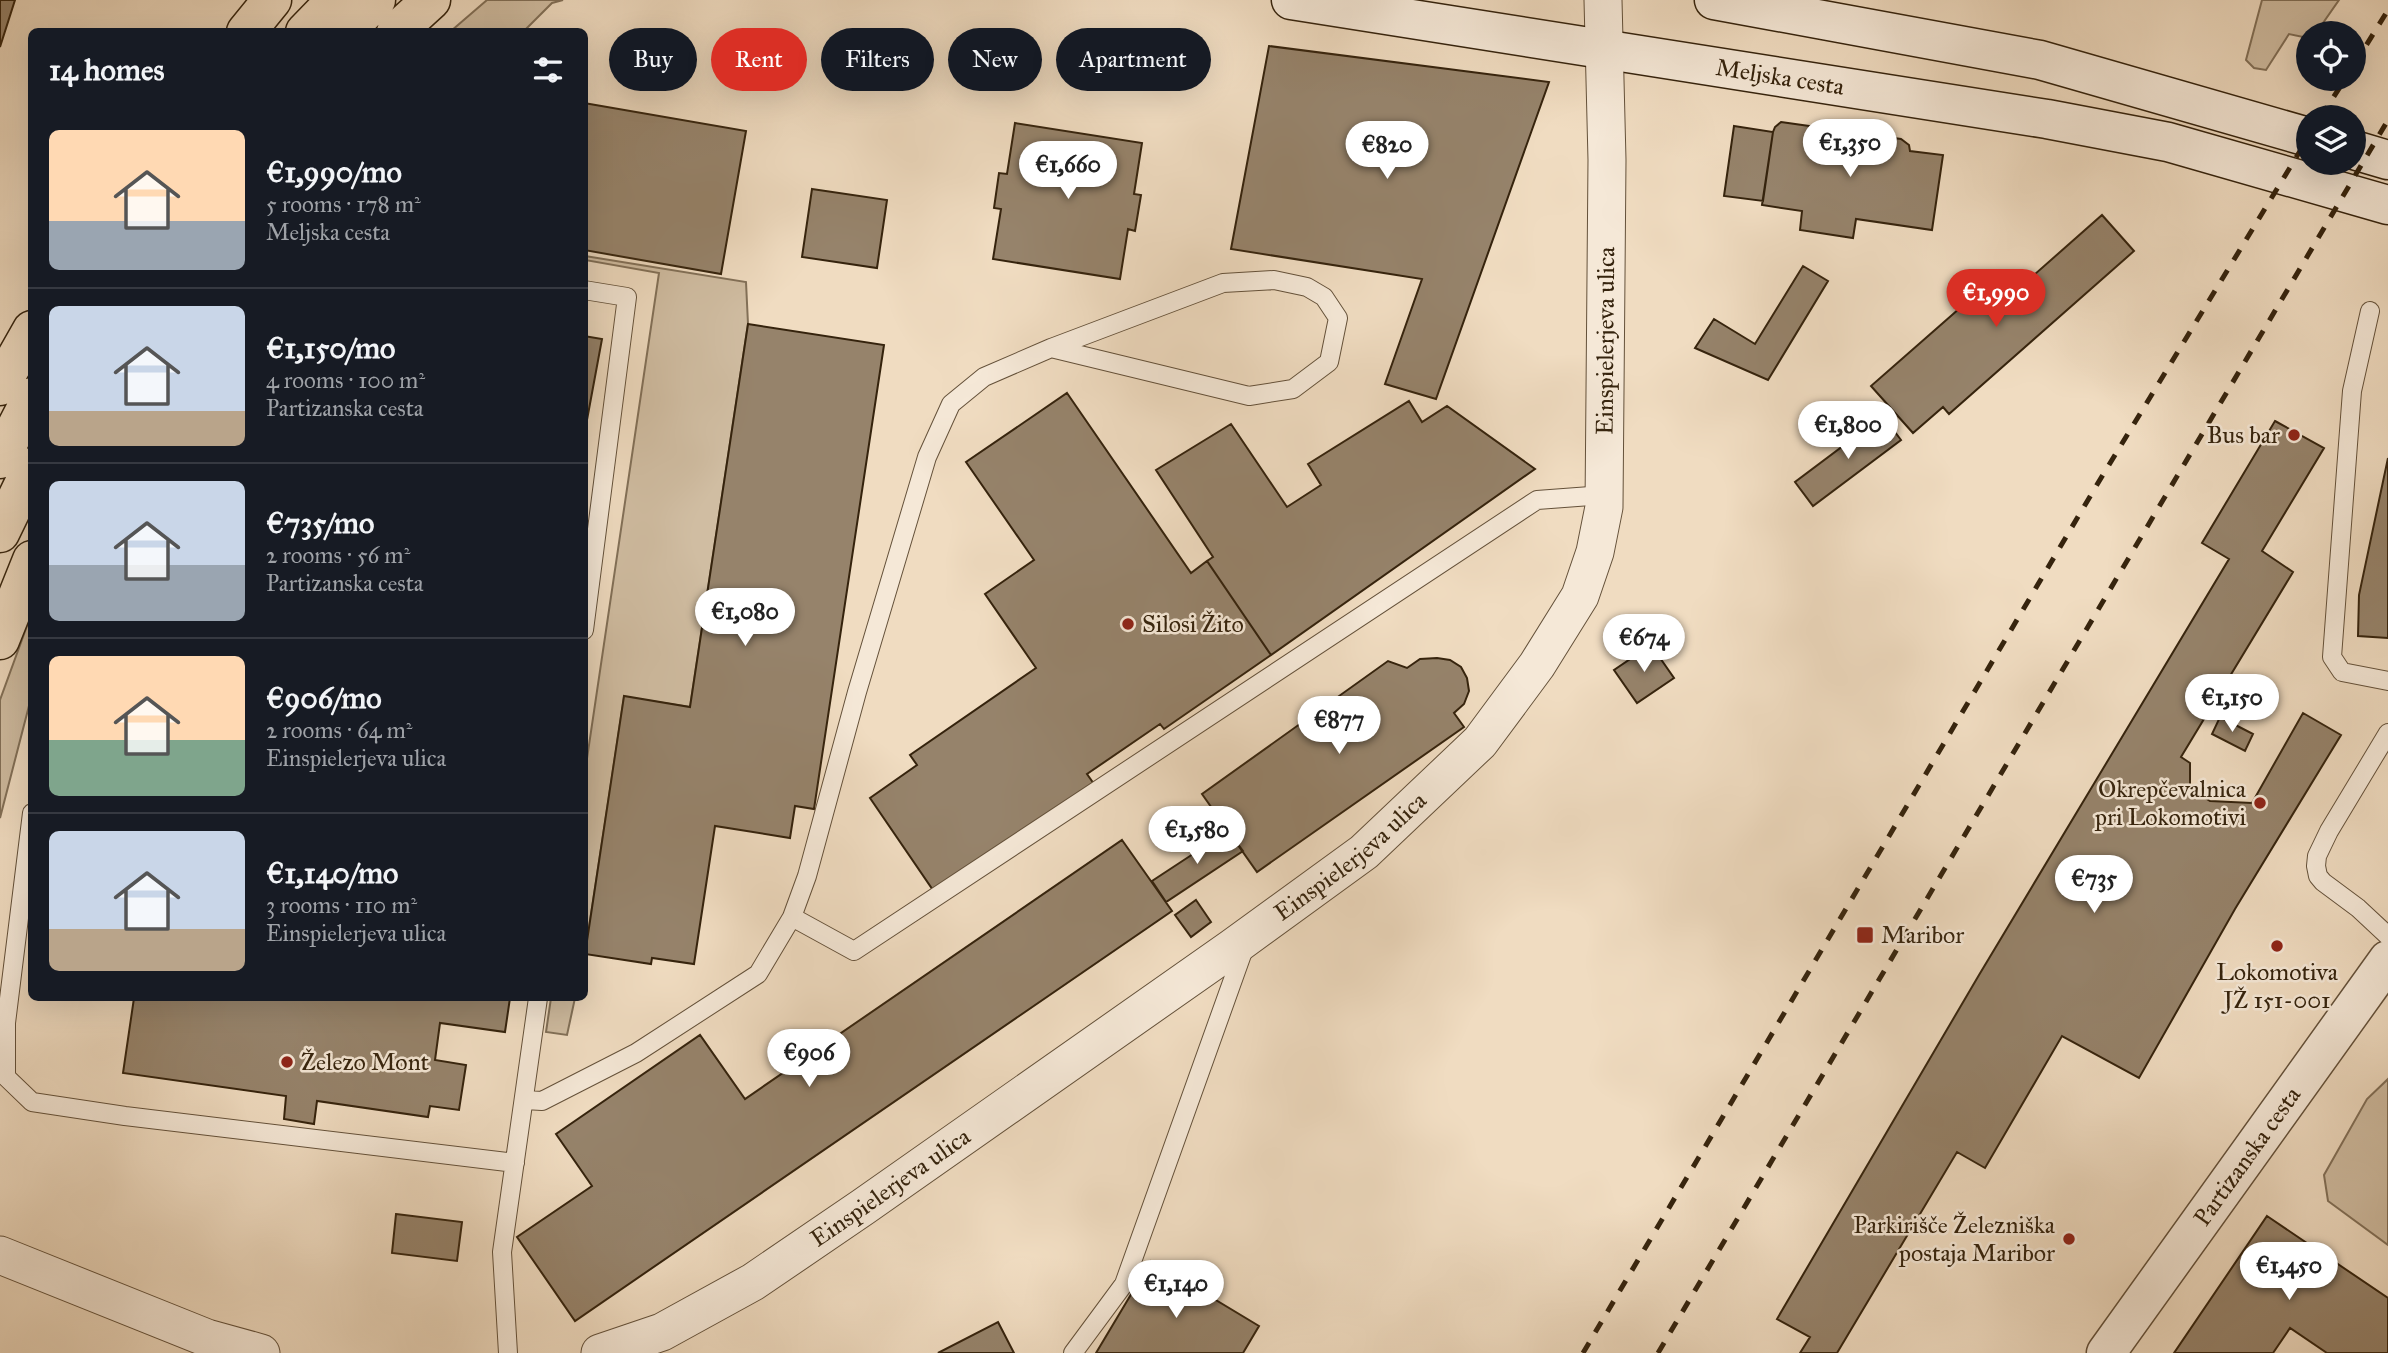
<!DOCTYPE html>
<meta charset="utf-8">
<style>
:root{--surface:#171b24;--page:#20242c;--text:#f1f3f6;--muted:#9ea1a6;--line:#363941;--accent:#d93025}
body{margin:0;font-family:"IM FELL Great Primer",serif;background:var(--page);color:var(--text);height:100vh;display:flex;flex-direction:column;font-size:26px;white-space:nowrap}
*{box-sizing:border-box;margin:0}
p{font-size:23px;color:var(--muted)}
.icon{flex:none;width:38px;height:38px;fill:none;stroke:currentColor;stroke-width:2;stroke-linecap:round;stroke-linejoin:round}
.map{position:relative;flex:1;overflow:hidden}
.details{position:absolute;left:28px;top:28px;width:560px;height:973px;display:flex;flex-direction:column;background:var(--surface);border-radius:10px;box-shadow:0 7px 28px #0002}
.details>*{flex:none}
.top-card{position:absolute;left:609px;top:28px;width:665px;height:63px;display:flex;gap:14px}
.tools{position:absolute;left:2296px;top:21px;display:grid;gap:14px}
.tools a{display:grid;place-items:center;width:70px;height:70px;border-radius:50%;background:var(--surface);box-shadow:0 7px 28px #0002;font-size:35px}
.price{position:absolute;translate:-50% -60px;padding:0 16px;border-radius:24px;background:#fff;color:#222;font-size:23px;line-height:46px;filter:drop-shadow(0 2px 4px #0008)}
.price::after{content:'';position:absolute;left:50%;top:42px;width:21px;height:16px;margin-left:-10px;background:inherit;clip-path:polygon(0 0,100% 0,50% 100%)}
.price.active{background:var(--accent);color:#fff}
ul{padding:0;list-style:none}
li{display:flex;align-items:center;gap:21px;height:175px;padding:0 21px}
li+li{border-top:2px solid var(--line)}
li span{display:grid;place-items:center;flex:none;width:196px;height:140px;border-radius:10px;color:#555}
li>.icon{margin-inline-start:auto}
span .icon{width:84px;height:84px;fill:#fffc;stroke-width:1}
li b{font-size:30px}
h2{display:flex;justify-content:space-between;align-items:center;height:84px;padding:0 21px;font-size:30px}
.chip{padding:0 24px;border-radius:32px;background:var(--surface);box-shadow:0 7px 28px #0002;font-size:24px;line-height:63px}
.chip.active{background:var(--accent);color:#fff}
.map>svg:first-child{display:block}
.green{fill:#d0bda2;stroke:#827058;stroke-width:2}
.building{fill:#96836b;stroke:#35230d;stroke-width:2}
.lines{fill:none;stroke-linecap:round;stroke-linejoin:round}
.service-casing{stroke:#64513a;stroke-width:20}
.minor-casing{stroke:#64513a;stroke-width:39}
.tertiary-casing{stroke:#64513a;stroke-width:41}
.secondary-casing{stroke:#35230d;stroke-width:41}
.trunk-casing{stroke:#35230d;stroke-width:41}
.service{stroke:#f5e8d7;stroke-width:18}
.minor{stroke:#f5e8d7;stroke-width:37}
.tertiary{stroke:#f5e8d7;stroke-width:38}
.secondary{stroke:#f5e8d7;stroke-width:38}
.trunk{stroke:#f0dcc1;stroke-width:38}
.rail{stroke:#35230d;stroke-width:5;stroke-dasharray:12 12;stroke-linecap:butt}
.poi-dot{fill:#8f2418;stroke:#f5e8d7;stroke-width:2.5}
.labels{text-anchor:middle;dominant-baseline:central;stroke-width:5;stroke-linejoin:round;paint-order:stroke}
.street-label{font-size:24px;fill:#35230d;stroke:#f5e8d7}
.poi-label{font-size:24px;fill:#35230d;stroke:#f5e8d7;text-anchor:end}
</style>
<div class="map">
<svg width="2388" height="1353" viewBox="0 0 2388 1353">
<rect width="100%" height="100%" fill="#f0dcc1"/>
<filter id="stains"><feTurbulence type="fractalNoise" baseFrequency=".00286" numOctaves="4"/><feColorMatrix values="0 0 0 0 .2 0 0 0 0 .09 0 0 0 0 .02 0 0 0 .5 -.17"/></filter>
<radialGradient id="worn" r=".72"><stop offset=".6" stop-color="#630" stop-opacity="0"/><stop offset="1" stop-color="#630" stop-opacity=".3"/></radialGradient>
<path class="green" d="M487 0H563L552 3 524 31H451Z
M2262 0H2339L2316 33H2308V38L2289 34 2266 70 2254 68 2246 60Z
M585 256 746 282 748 324 690 707 624 697 585 954V772L659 273 585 260Z
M31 615V698L0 818V700Z
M551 998H575L567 1035 546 1032Z
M2388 1079V1245L2328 1201 2324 1175 2367 1099Z"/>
<path class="building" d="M0 0H15L0 47Z
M1269 46 1549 82 1436 399 1385 384 1422 279 1231 249Z
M584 103 746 131 721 274 584 250Z
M1781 122 1901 139 1909 145 1910 151 1943 155 1932 230 1856 219 1853 238 1800 230 1802 211 1762 205 1773 132 1775 127Z
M1015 123 1142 143 1134 194 1141 195 1135 231 1128 229 1120 279 993 259 1001 209 994 208 999 173 1007 174Z
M1734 126 1773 132 1763 201 1724 196Z
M812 189 887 200 877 268 802 257Z
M2102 215 2134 251 1949 414 1943 407 1913 433 1871 386 1984 287 2000 305Z
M1803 266 1828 281 1768 380 1695 348 1714 319 1755 344Z
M748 324 884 345 814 809 795 806 790 838 715 826 694 964 652 958 651 964 585 954 624 696 690 707Z
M584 336 602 339 584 436Z
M1067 393 1191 573 1207 561 1271 655 1164 729 1160 724 1087 774 1094 784 935 893 870 798 917 765 910 755 1036 668 985 594 1034 560 966 462Z
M1409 401 1422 422 1447 406 1535 469 1271 655 1207 561 1213 557 1156 470 1231 424 1287 507 1321 485 1308 464Z
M1883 416 1901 440 1813 506 1795 482Z
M2275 421 2324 448 2262 551 2293 572 2181 757 2190 763V788L2210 801 2252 803 2303 713 2341 735 2235 909 2139 1078 2062 1036 1985 1168 1957 1152 1837 1353H1800L1810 1337 1777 1319 1979 975 2229 559 2202 543Z
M2388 458V638L2358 636 2359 595Z
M1651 645 1674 678 1637 703 1614 670Z
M1437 658 1450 660 1461 667 1467 678 1469 691 1464 704 1454 713 1464 727 1257 872 1202 794 1388 661 1407 668 1420 659Z
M2220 717 2253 734 2245 751 2212 734Z
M1228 831 1243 851 1166 902 1152 881Z
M1122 840 1172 911 575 1321 517 1237 592 1186 556 1134 700 1035 745 1099Z
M1196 900 1211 922 1191 937 1175 915Z
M134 998H510L505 1032 440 1023 435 1060 466 1065 459 1110 430 1106 428 1117 317 1101 314 1124 284 1119 286 1096 123 1073Z
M396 1214 462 1222 457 1261 392 1253Z
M2267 1216 2388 1298V1353H2327L2290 1328 2273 1353H2174Z
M1151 1261 1259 1326 1243 1353H1096Z
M998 1322 1014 1353H938Z"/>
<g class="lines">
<g class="service-casing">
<path id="service" d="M584 290 627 297 584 630
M2370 311 2352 391 2332 657 2342 672 2388 681
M2388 733 2329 831 2317 856 2316 866 2318 876 2323 882 2358 908 2388 936
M32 813 6 1023V1077L32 1102 125 1116 515 1163
M792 917 854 951 1537 500 1604 495
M525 1100 542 1101 636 1053 758 974 792 917 807 876 857 692 927 457 951 404 984 377 1051 348 1223 283 1274 280 1307 287 1324 297 1338 318 1329 362 1293 389 1249 396 1051 348
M508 1353 502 1252 538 998
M1073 1353 1124 1284 1245 946"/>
</g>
<g class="minor-casing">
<g id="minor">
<path d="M0 1255 207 1338 261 1353"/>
<path id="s1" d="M600 1353 662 1332 753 1282 863 1207 1232 948 1364 852 1480 742 1537 665 1580 596 1595 552 1604 507 1607 160 1603 0"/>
</g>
</g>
<g class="tertiary-casing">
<g id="tertiary">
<path id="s2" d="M2106 1353 2388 960"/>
</g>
</g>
<g class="secondary-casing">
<g id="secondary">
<path id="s3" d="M1291 0 2047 119 2168 142 2388 205"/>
<path d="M1714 0 2040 60 2308 137"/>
<path d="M2354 150 2388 160"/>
</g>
</g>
<g class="trunk-casing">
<path id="trunk" d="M246 32 272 0
M305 32 336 0
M345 32 376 0
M396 32 431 0
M0 386 32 330
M0 459 32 397
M0 533 32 467
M0 640 32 560"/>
</g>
<use href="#service" class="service"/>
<use href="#minor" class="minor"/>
<use href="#tertiary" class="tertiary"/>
<use href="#secondary" class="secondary"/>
<use href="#trunk" class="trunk"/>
<path class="rail" d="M2354 65 2388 10
M2321 117 2345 79
M1583 1353 2098 483 2308 138
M1658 1353 2388 120"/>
</g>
<g class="poi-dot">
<circle cx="2294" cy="435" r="7"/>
<circle cx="1128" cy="624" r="7"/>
<circle cx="2260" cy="803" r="7"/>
<rect x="1856" y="926" width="18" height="18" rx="3.5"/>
<circle cx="2277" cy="946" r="7"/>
<circle cx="287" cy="1062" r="7"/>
<circle cx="2069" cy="1239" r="7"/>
</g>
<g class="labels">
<g class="street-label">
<text stroke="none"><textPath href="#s3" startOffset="495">Meljska cesta</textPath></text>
<text stroke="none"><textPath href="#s1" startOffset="1512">Einspielerjeva ulica</textPath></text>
<text stroke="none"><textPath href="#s1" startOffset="903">Einspielerjeva ulica</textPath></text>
<text stroke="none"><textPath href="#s2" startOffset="242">Partizanska cesta</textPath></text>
<text stroke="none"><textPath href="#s1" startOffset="336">Einspielerjeva ulica</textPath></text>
</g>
<g class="poi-label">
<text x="2280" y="435">Bus bar</text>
<text x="1142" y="624" text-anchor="start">Silosi Žito</text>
<text x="2246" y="789">Okrepčevalnica<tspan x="2246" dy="28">pri Lokomotivi</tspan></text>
<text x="1881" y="935" text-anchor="start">Maribor</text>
<text x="2277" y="972" text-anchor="middle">Lokomotiva<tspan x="2277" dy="28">JŽ 151-001</tspan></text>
<text x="301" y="1062" text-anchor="start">Železo Mont</text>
<text x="2055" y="1225">Parkirišče Železniška<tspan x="2055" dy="28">postaja Maribor</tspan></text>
</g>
</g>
<rect width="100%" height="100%" filter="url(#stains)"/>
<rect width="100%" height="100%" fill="url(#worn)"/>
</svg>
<div class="tools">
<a><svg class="icon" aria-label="locate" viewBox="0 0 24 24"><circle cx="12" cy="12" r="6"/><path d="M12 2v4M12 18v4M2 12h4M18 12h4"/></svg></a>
<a><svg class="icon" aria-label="layers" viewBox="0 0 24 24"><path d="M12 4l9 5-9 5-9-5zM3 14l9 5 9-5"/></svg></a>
</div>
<b class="price" style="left:1850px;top:179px">€1,350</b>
<b class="price" style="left:1387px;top:181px">€820</b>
<b class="price" style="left:1068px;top:201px">€1,660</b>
<b class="price active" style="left:1996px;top:329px">€1,990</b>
<b class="price" style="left:1848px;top:461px">€1,800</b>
<b class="price" style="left:745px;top:648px">€1,080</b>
<b class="price" style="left:1644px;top:674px">€674</b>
<b class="price" style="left:2232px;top:734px">€1,150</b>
<b class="price" style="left:1339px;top:756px">€877</b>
<b class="price" style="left:1197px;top:866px">€1,580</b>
<b class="price" style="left:2094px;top:915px">€735</b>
<b class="price" style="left:809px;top:1089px">€906</b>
<b class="price" style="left:2289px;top:1302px">€1,450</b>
<b class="price" style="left:1176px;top:1320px">€1,140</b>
<div class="top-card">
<a class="chip">Buy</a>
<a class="chip active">Rent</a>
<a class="chip">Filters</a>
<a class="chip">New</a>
<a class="chip">Apartment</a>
</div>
<section class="details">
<h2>14 homes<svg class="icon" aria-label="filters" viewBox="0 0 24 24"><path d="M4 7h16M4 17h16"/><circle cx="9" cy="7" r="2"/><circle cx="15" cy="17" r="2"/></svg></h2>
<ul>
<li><span style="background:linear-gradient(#ffd9b3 65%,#9aa5b1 0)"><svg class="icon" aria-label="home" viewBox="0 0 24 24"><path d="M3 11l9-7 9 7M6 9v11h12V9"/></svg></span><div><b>€1,990/mo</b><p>5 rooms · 178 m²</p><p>Meljska cesta</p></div></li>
<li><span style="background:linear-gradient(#c9d6e8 75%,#b9a48a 0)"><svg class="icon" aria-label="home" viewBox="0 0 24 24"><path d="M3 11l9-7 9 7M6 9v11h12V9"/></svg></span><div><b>€1,150/mo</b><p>4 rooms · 100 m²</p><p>Partizanska cesta</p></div></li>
<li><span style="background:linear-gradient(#c9d6e8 60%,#9aa5b1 0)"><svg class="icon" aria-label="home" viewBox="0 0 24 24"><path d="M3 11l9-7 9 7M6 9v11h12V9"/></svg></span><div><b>€735/mo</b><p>2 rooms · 56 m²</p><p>Partizanska cesta</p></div></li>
<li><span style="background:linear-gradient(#ffd9b3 60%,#7fa58c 0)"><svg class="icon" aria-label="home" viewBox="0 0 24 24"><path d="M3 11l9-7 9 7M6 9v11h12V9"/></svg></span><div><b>€906/mo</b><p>2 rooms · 64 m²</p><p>Einspielerjeva ulica</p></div></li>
<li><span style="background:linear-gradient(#c9d6e8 70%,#b9a48a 0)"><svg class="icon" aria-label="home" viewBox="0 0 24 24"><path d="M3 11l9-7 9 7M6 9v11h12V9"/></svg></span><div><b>€1,140/mo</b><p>3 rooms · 110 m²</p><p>Einspielerjeva ulica</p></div></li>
</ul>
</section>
</div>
